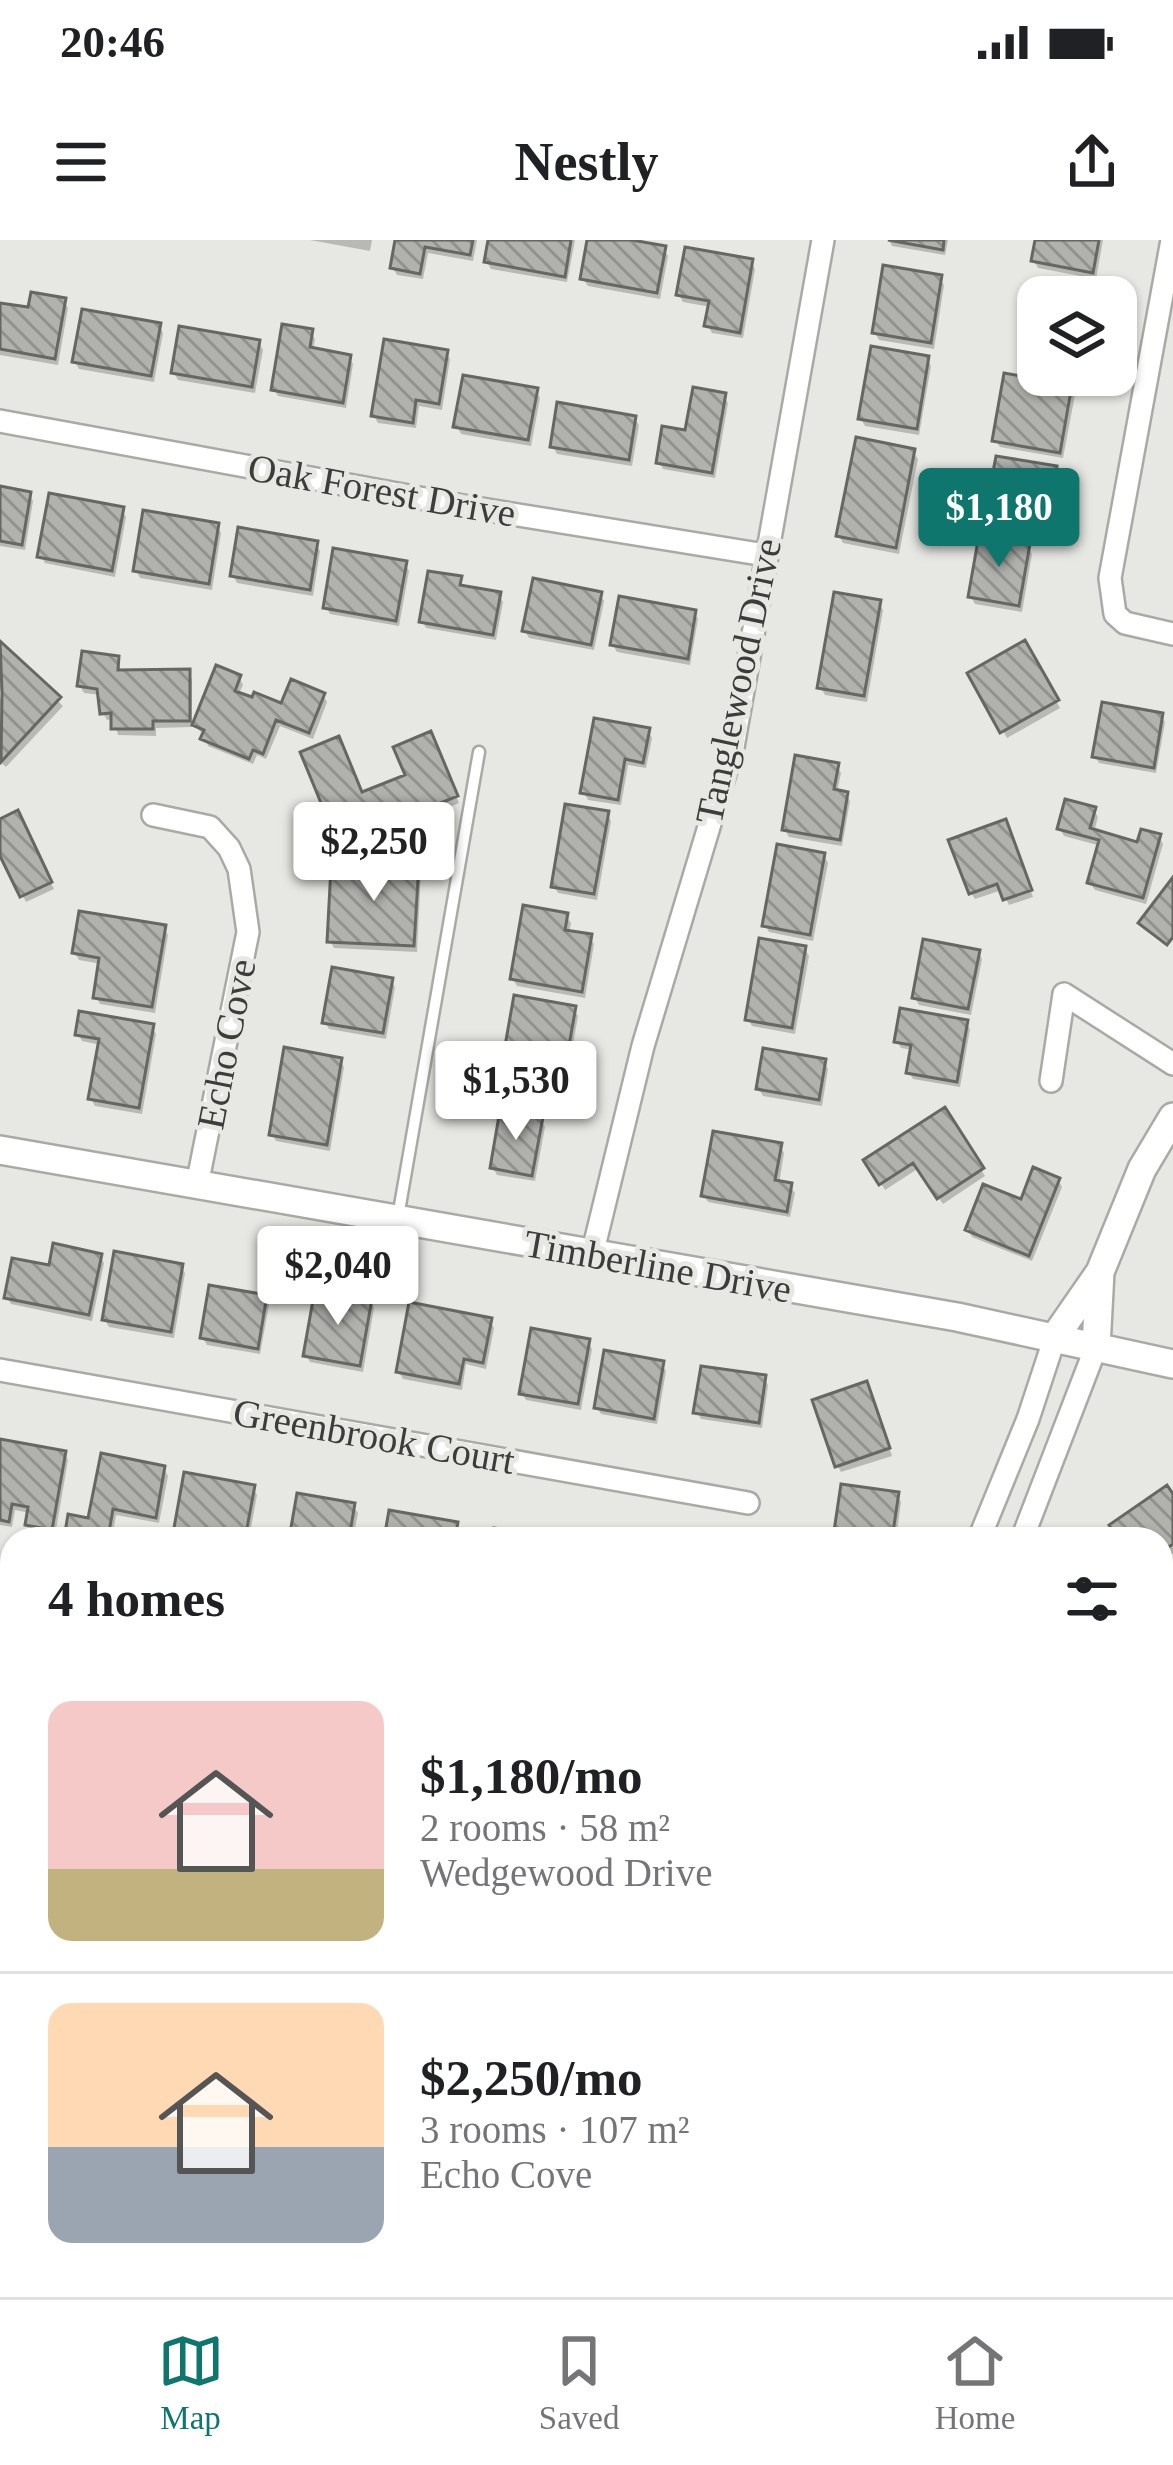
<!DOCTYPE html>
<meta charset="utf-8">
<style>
:root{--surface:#fff;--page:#f6f6f6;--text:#202124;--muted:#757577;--line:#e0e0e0;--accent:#0f766e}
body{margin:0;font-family:"Times New Roman",serif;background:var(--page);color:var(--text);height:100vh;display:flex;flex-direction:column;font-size:45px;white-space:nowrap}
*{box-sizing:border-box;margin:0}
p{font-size:39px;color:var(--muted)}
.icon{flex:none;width:66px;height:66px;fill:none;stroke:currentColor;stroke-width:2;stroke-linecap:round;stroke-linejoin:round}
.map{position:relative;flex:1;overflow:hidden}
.panel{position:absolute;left:0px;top:1287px;width:1173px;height:771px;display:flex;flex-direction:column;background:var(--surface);border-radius:36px 36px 0 0;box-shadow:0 3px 9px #0004}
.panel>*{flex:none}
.tools{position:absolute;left:1017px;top:36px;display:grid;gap:24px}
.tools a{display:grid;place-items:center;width:120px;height:120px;border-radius:24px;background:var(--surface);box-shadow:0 3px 9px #0004;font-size:60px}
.price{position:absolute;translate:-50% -102px;padding:0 27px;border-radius:12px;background:#fff;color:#222;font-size:39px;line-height:78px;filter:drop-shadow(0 3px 6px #0008)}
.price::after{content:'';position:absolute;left:50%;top:72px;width:36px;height:27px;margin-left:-18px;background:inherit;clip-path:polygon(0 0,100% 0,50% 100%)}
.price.current{background:var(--accent);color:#fff}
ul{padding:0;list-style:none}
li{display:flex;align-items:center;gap:36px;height:300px;padding:0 48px}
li+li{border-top:3px solid var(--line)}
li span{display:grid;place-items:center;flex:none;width:336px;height:240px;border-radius:24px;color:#555}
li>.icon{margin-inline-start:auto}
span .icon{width:144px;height:144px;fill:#fffc;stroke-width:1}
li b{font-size:51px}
h2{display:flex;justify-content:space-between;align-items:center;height:144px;padding:0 48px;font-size:51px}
.status{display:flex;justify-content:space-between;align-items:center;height:84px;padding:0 60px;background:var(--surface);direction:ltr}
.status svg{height:33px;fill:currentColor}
header{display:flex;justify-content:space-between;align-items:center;height:156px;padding:0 48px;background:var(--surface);font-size:54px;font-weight:700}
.tabs{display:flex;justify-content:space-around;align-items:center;height:168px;border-top:3px solid var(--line);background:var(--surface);font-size:33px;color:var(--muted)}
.tabs a{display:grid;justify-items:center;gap:6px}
.tabs .current{color:var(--accent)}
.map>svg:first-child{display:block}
.forest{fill:url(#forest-firs)}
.shadow{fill:#0003}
.building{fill:url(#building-back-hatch);stroke:#666762;stroke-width:3}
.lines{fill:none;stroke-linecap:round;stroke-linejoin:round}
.service-casing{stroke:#a9aaa5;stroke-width:15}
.minor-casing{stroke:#a9aaa5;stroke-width:26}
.tertiary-casing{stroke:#a9aaa5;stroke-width:32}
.service{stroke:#fff;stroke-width:10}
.minor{stroke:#fff;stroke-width:21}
.tertiary{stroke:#fff;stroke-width:27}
.labels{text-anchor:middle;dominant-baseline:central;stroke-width:10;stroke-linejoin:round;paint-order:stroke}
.street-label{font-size:39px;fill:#3c3d3b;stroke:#e7e8e3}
</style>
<div class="status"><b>20:46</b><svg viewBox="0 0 49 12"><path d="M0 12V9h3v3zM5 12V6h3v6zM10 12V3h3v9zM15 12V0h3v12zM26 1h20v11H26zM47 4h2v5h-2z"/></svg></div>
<header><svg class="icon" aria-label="menu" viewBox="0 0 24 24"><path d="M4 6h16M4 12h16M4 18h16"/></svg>Nestly<svg class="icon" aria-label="share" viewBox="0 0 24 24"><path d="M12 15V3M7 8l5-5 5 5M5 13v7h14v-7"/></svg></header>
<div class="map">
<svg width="1173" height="2057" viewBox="0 0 1173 2057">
<defs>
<pattern id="forest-firs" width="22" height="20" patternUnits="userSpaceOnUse" patternTransform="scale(3)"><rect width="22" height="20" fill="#d1dc9d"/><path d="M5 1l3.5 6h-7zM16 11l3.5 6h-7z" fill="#b4be88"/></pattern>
<pattern id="building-back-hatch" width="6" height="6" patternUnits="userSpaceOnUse" patternTransform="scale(3)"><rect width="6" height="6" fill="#b1b2ad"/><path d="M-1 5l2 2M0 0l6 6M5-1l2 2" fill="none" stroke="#91928e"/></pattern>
</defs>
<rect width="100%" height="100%" fill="#e7e8e3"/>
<path class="forest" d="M699 2046H1088L1085 2057H699Z"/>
<path class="shadow" d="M310 0H372L370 11Z
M398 0H477L473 21 428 13 423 39 397 35 393 28Z
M491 0H575L567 42 491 29 487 22Z
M590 0 664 9 668 16 660 59 588 46 583 39Z
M889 0H948L945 15 892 6Z
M1038 0H1103L1096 39 1038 28 1034 21Z
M751 22 755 29 743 98 712 93 708 86 711 67 683 62 679 55Z
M940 38 944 45 934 109 879 100 875 93Z
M64 61 68 68 58 125 0 115V66L30 71Z
M159 85 163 93 154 142 79 129 75 121Z
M311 92 315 99 313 111 349 117 353 124 346 168 278 156 274 149Z
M259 103 263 110 255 153 178 140 174 133Z
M446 112 450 119 442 170 419 166 416 188 378 183 374 176Z
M927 119 931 126 919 195 865 186 861 179Z
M1070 148 1075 155 1063 218 1000 207 995 200Z
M536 151 540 158 531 206 461 194 457 186Z
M724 156 728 163 715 238 663 229 659 222Z
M634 178 639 185 632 226 557 214 553 207Z
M913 212 918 219 899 314 843 303 839 296Z
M1055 229 1059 236 1050 286 993 276 989 269Z
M0 249 29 254 33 261 25 310 0 306Z
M122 270 126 277 115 337 45 323 41 316Z
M217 286 221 293 212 350 140 338 136 330Z
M316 304 320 311 313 356 237 343 233 335Z
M1028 307 1032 314 1022 372 975 364 971 357Z
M405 324 409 331 399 386 330 374 326 367Z
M460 339 464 346 499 355 503 362 496 400 426 388 422 381Z
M600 354 604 361 594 410 529 398 525 391Z
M879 363 883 370 867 462 825 455 821 448Z
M694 372 698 379 690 425 617 412 613 405Z
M1024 404 1060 468 1007 498 971 434Z
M0 405 63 466 6 527 0 522V459L4 454 0 450Z
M118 419 121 433 188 432 192 439V487L156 488V496L118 495 114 479 107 480 103 473 101 455 84 453 80 446Z
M218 429 239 437 243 445 238 455 283 467 323 455 327 462 313 499 280 486 266 519 257 515 253 524 208 506 205 495 195 487Z
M1161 475 1165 482 1156 533 1099 523 1095 516Z
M648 491 652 498 646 528 628 525 621 565 588 560 584 552Z
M434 502 459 563 368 601 362 589 339 597 335 591 362 555 409 536Z
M837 526 841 533 837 553 846 554 850 561 842 606 789 597 785 590Z
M1094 570 1098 577 1094 592 1140 606 1159 597 1163 604 1146 664 1095 650 1090 643 1101 606 1064 596 1060 589Z
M17 574 54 649 26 662 0 609V582Z
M607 574 611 581 597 660 558 653 554 646Z
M1008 590 1033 657 1009 665 1002 650 975 659 971 653Z
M824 616 828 623 813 701 769 692 765 685Z
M417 625 421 632 417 712 334 708 330 701 368 632Z
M566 676 571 683 569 693 590 697 594 704 585 758 517 746 513 739Z
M164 688 168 695 155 773 100 764 96 757 102 724 79 720 75 713Z
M805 709 809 716 795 794 752 786 748 779Z
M978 712 982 719 971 775 919 765 915 758Z
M391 740 395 747 386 799 329 789 325 782Z
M574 769 578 776 565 851 507 840 503 833Z
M966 782 970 789 960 847 913 839 909 832 913 810 901 808 897 801Z
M152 787 156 794 142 874 95 866 91 859 101 805 82 801 78 794Z
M340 820 344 827 330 911 276 901 272 894Z
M824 822 828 829 822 866 763 856 759 849Z
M944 871 985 936 943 964 919 928 885 950 867 921Z
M541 880 545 887 535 941 497 935 493 928Z
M780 906 784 913 779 944 790 946 795 953 790 977 708 962 704 955Z
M1058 940 1062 947 1032 1021 972 997 968 990Z
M100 1016 104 1023 92 1081 11 1064 7 1057 52 1029Z
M181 1026 185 1033 174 1098 109 1087 105 1080Z
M265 1058 269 1065 260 1114 207 1105 203 1098Z
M370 1061 374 1068 363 1132 310 1122 306 1115Z
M490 1081 494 1088 486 1129 466 1124 462 1150 403 1139 399 1132Z
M588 1102 592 1109 581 1170 526 1160 522 1153Z
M662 1124 666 1131 657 1184 601 1174 597 1167Z
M764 1138 768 1145 762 1188 701 1179 697 1172Z
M870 1152 892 1216 841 1232 837 1225Z
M0 1202 64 1213 68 1220 55 1296 32 1292 28 1285 30 1273 15 1270 12 1287 0 1285Z
M164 1229 168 1236 159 1283 116 1275 112 1299H67Z
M253 1248 257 1255 249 1299H176Z
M897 1255 901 1262 896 1299H837Z
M1173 1259V1313L1161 1322V1299H1122Z
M353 1266 358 1273 353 1299H292Z
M0 1920 12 1922V2021L0 2019Z
M134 2046H176L174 2057 138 2053Z
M349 2046H419L417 2057H353Z"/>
<path class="building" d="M395 0H473L470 15 425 7 420 34 390 28Z
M488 0H571L565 37 484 22Z
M587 0H632L666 6 657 53 580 39Z
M888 0H944L943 10Z
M1035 0H1099L1093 33 1031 21Z
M685 7 753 19 740 93 704 86 709 61 676 55Z
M883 25 942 35 931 103 872 93Z
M31 52 66 58 55 119 0 109V63L28 67Z
M1030 54 1045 57H1038V121L1019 117Z
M82 69 161 83 151 136 72 122Z
M282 84 313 89 310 107 351 115 343 163 271 150Z
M179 86 260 100 252 147 171 133Z
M384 99 448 110 439 164 416 160 413 183 371 176Z
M871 106 929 116 917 189 858 179Z
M1004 133 1072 145 1060 213 992 201Z
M463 135 538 148 528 200 453 187Z
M693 147 726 153 712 233 656 223 662 186 685 190Z
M557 162 636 176 629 220 550 207Z
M856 197 915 209 896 308 836 296Z
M996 216 1057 226 1047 280 986 269Z
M0 246 31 252 22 305 0 301Z
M49 253 124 267 112 331 37 317Z
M143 270 219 283 209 344 133 331Z
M238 287 318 301 310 350 230 336Z
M979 295 1030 304 1019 366 968 357Z
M333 308 407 321 396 381 323 368Z
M428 331 462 336 460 345 501 352 493 395 419 382Z
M533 338 602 352 591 405 522 391Z
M834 352 881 360 864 456 817 448Z
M619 356 696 370 688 419 610 405Z
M1025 400 1059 460 1000 493 967 433Z
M0 401 61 457 1 522 2 452Z
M82 411 119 416 118 430 190 429V481H153V489H111V473L100 474 97 449 77 446Z
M216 425 241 435 235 451 252 457 254 452 281 463 291 439 325 453 309 493 276 480 263 514 253 510 249 519 200 499 204 490 192 485Z
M1102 462 1163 473 1154 528 1092 517Z
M594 478 650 488 643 523 625 519 618 560 580 553Z
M431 491 458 556 361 595 356 583 333 592 300 512 339 496 362 552 405 535 393 507Z
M795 515 839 523 834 549 848 552 840 600 782 590Z
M1065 559 1096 567 1090 588 1137 602 1141 589 1161 594 1143 658 1087 643 1099 600 1057 589Z
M565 564 609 571 594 654 551 647Z
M18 570 52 642 20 657 0 616V579Z
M1006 579 1032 650 1003 660 997 644 969 654 948 600Z
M777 604 825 613 810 695 762 686Z
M365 619 419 623 414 706 327 702 331 627 365 629Z
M1173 637V697L1167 705 1138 683Z
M523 665 568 673 565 690 592 694 582 752 510 739Z
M79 671 166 685 152 767 93 758 99 718 72 713Z
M759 698 806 706 792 788 745 780Z
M923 699 980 710 968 769 912 758Z
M332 727 393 738 383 793 322 783Z
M514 755 576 766 562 845 500 834Z
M900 768 968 780 957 842 906 833 911 805 894 802Z
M79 771 154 784 139 868 88 859 99 799 75 795Z
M284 807 342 818 327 905 269 895Z
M763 808 826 819 819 860 756 849Z
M945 867 984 928 937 959 913 923 879 945 863 920Z
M500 870 543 877 532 936 490 928Z
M713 891 782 903 775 940 792 943 787 972 701 956Z
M1033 927 1060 938 1029 1016 965 990 983 944 1021 959Z
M53 1003 102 1014 89 1075 4 1058 12 1018 49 1025Z
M114 1011 183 1024 171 1092 102 1080Z
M209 1045 267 1055 258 1109 200 1098Z
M315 1049 372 1059 360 1126 303 1116Z
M409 1062 492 1078 483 1123 464 1119 459 1144 396 1132Z
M531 1088 590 1099 578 1164 519 1154Z
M604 1110 664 1121 654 1179 594 1168Z
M701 1126 766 1135 759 1183 693 1173Z
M867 1141 890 1208 835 1227 812 1160Z
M0 1199 66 1211 52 1290 25 1285 28 1267 12 1264 9 1282 0 1280Z
M101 1213 165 1226 156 1278 113 1269 108 1298 91 1294 90 1299H64L68 1274 88 1278Z
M184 1232 255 1245 245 1299H172Z
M841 1244 899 1252 892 1299 833 1298Z
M1167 1245 1173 1254V1304L1161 1312V1299H1119L1109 1285Z
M297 1253 355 1263 349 1299H289Z
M389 1270 458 1282 455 1299H384Z
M494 1288 557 1299H493Z
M0 1356 12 1359V1424L0 1422Z
M1161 1610 1173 1612V1664L1161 1662Z
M0 1718 12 1720V1780L0 1778Z
M1161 1808 1173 1810V1860L1161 1858Z
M0 1917 12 1919 10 1971 0 1969Z
M0 1976 12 1978V2016L0 2014Z
M288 2046H324L322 2057H286Z
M346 2046H415L413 2057H382L346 2051Z
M473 2046H521L519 2057H471Z
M549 2046H617L615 2057H547Z"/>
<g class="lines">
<g class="service-casing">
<path id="service" d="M398 977 479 512"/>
</g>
<g class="minor-casing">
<path id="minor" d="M1172 0 1110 338 1115 374 1125 383 1173 394
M0 181 463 266 765 315
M153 575 210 587 229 608 239 629 248 692 197 945
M1051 841 1064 754 1173 824
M592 1015 643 806 733 507 823 0
M0 1130 748 1263
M979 1299 1028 1179 1055 1097
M1022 1299 1096 1107
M1161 1478 1173 1458
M0 1489 12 1491
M1161 1726 1173 1730
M0 1845 12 1848"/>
</g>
<g class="tertiary-casing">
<path id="tertiary" d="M0 910 957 1077 1173 1124
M1055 1097 1100 1032 1142 929 1173 877
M1096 1107 1100 1032"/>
</g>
<use href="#service" class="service"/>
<use href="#minor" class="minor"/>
<use href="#tertiary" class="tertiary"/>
</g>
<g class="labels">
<g class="street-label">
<text transform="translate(382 250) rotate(10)">Oak Forest Drive</text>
<text transform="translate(738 441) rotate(-78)">Tanglewood Drive</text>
<text transform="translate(226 804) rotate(-79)">Echo Cove</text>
<text transform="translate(658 1026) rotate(10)">Timberline Drive</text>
<text transform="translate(374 1196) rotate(10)">Greenbrook Court</text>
</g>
</g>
</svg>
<div class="tools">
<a><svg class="icon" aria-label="layers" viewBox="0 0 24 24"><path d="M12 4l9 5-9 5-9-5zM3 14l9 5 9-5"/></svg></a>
</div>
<b class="price current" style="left:999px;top:330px">$1,180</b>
<b class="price" style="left:374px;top:664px">$2,250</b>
<b class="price" style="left:516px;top:903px">$1,530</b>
<b class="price" style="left:338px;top:1088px">$2,040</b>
<section class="panel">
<h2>4 homes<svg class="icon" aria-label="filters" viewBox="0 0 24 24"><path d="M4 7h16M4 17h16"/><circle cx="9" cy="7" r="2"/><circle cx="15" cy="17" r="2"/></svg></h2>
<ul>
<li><span style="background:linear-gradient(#f6c9c9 70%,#c2b280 0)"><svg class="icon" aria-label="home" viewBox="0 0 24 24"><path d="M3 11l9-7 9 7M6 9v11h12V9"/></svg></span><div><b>$1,180/mo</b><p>2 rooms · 58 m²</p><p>Wedgewood Drive</p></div></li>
<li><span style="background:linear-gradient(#ffd9b3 60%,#9aa5b1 0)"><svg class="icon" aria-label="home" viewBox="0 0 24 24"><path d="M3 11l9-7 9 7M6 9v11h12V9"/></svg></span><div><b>$2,250/mo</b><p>3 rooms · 107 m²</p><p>Echo Cove</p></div></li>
</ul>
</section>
</div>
<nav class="tabs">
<a class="current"><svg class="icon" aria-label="map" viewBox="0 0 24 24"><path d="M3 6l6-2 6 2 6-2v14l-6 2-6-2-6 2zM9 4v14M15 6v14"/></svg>Map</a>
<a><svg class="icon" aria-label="saved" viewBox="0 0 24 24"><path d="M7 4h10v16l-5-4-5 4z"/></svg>Saved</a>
<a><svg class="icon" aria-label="home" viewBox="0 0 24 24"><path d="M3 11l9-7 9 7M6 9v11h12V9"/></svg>Home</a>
</nav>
